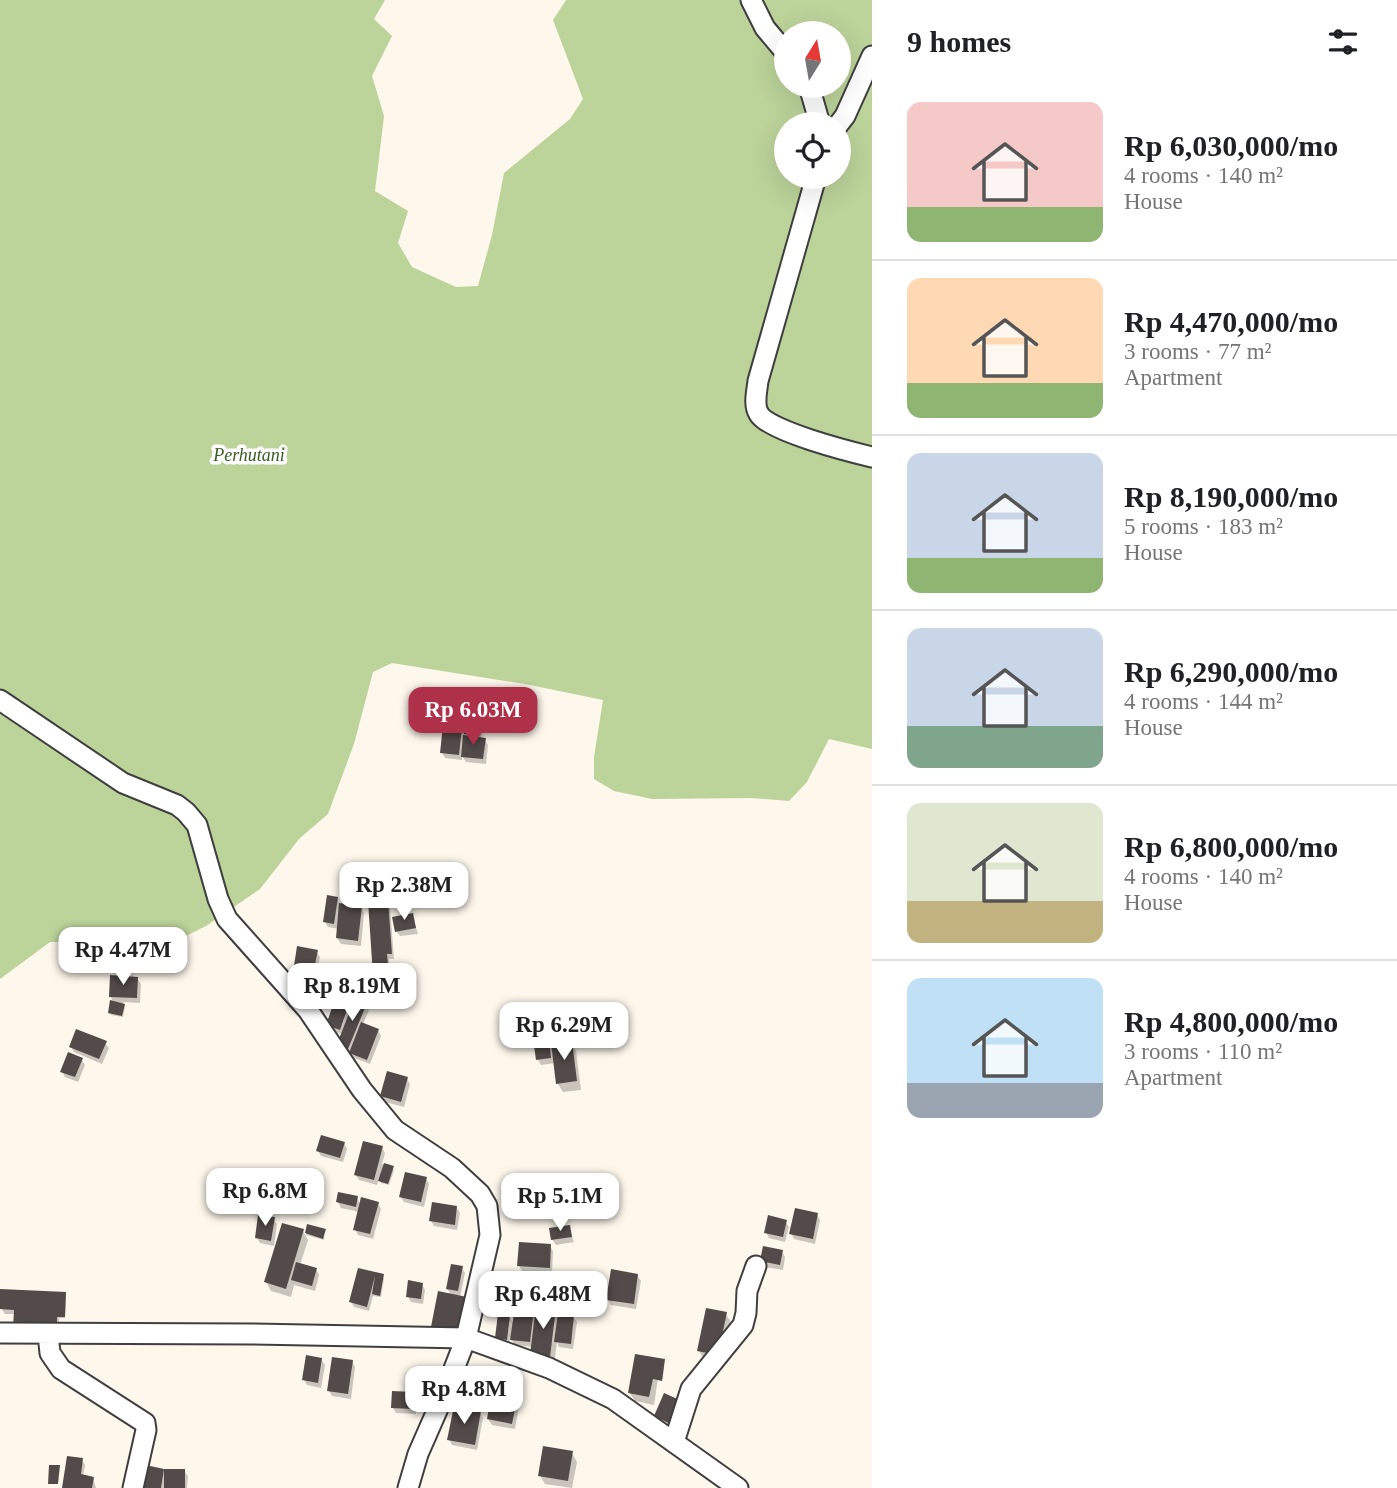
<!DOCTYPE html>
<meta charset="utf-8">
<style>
:root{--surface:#fff;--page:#f2f2f2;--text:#202124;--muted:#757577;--line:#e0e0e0;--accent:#ae3149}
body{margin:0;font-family:"Times New Roman",serif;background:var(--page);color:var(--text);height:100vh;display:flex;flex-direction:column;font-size:26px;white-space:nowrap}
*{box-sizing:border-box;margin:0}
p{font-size:23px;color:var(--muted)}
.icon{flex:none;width:38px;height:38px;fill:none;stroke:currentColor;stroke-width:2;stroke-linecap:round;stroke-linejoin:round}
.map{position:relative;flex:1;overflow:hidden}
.details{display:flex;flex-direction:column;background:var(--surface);width:525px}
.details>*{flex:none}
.needle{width:46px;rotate:11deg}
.controls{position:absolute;left:774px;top:21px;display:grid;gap:14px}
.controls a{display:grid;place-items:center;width:77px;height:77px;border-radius:50%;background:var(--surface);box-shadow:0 7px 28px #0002;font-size:35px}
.price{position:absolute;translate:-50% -60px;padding:0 16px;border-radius:14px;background:#fff;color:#222;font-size:23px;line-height:46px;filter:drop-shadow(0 2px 4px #0008)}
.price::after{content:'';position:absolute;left:50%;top:42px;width:21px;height:16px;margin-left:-10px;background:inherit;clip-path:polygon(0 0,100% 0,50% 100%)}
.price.selected{background:var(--accent);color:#fff}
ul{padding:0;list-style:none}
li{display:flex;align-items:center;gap:21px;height:175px;padding:0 35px}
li+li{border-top:2px solid var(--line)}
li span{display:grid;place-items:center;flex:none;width:196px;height:140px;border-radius:14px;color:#555}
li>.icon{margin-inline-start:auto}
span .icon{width:84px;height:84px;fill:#fffc;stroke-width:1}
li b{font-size:30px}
h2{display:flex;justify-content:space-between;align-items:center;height:84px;padding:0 35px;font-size:30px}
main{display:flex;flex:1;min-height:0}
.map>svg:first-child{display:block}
.forest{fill:#bcd39a;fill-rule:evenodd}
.shadow{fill:#0003}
.building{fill:#534b49}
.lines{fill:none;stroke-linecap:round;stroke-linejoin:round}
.minor-casing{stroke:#3f3f3f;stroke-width:23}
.minor{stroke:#fff;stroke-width:19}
.labels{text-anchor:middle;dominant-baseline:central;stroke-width:7;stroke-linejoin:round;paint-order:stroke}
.park-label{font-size:18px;font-style:italic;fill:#375d22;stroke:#fff}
</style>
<main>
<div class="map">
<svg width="872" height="1488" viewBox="0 0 872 1488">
<rect width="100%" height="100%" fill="#fdf7ec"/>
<path class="forest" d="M0 0H385L374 19 392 36 372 76 384 116 375 191 408 211 398 243 412 267 456 287 478 286 492 235 504 173 570 119 583 99 553 20 566 0H872V749L829 739 807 782 789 801 751 798 652 799 614 791 594 779V757L603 700 525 684 392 663 373 672 354 744 328 814 299 839 260 889 206 926 155 951 123 954 83 942H50L0 979ZM786 33H838V86H786ZM786 124H838V177H786Z"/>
<path class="shadow" d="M462 720 466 725 479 721 482 726 481 739H484L488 745 486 764 466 762 462 756V760L445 758 442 752Z
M337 898 340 904 361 908 364 913 361 946 341 944 337 938 339 929 328 927 325 922Z
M387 902 390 907 394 959H389L391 980 378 981 375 975Z
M412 915 418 934 400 936 396 931Z
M316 951 320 957 317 974 299 971 296 966Z
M137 978 141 984 140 1003 123 1002 125 1007 123 1017 111 1015 109 1012 114 1003 110 996Z
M349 1002 353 1009 365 1004 369 1010 363 1024 378 1030 381 1036 370 1064 354 1058 351 1053 342 1049 343 1034 331 1031 328 1025Z
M548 1038 552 1045 571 1043 576 1051 581 1090 563 1092 558 1084 555 1063 541 1065 538 1060Z
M105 1043 109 1048 102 1064 74 1052 71 1046Z
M82 1060 85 1065 78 1082 65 1077 62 1071Z
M407 1079 410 1084 404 1107 385 1102 382 1096Z
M344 1143 347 1149 343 1162 321 1156 318 1151Z
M382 1148 385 1153 382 1164 394 1170 389 1185 381 1183 379 1178 377 1185 359 1180 355 1174Z
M426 1179 429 1184 424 1207 404 1202 400 1196Z
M357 1198 361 1205 378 1203 381 1209 373 1239 358 1235 355 1229 360 1212 341 1208 338 1202Z
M456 1207 460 1213 457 1230 434 1226 431 1221Z
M817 1214 820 1220 815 1244 794 1239 791 1233Z
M273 1219 277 1224 274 1246 260 1243 257 1238Z
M785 1221 789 1227 785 1242 769 1238 766 1232Z
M309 1226 324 1231V1240L306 1235Z
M569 1227 574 1242 556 1245 552 1239Z
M303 1231 308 1240 300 1265 316 1269 319 1275 315 1291 294 1285 291 1297 271 1291 266 1282Z
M550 1246 553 1251 552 1273 522 1271 519 1266Z
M782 1252 785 1257 783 1270 765 1267 762 1261Z
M461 1267 465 1273 460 1297 452 1296 447 1289Z
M359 1270 384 1278 381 1297 373 1296 369 1311 354 1307 351 1302Z
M637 1275 641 1281 636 1309 611 1305 608 1299Z
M509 1278 512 1283 511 1302 496 1301 492 1295Z
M422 1284 425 1290 423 1304 411 1302 408 1297Z
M66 1295 65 1318H59V1328L16 1314H5L1 1308Z
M534 1303 536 1307 555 1309 558 1315 573 1317 577 1322 573 1349 559 1347 557 1342 554 1365 533 1347 515 1345 510 1337 509 1345 500 1343 496 1338 509 1316 514 1324Z
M725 1313 731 1322 723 1363 704 1359 699 1351Z
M321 1359 325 1365 321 1388 307 1385 304 1380Z
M352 1361 355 1367 351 1399 332 1396 329 1391Z
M664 1361 663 1379 658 1378 654 1405 635 1401 629 1392Z
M485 1376 488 1382 484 1398 458 1392 455 1386Z
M413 1394 417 1399 416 1414 396 1413 393 1408Z
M517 1396 520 1401 515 1429 492 1425 488 1419Z
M682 1404 676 1429 659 1421 656 1416Z
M480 1413 483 1418 477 1450 452 1445 449 1439Z
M572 1453 577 1462 572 1488 545 1484 540 1476Z
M82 1460 85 1465 83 1477 93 1478 96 1488H64Z
M143 1466 164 1470 184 1471 188 1476 187 1488H138Z"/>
<path class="building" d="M444 716 463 718 459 755 440 753Z
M465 718 480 719 479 735 464 734Z
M463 735 486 738 483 759 461 757Z
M327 895 338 897 334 924 323 922Z
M388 900 392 954H387L389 975 373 976 368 901Z
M339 903 362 906 358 941 336 938Z
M413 913 416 928 395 932 392 917Z
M297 946 318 950 314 969 294 966Z
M110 975 138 977 137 998 109 997Z
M336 996 350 1001 340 1030 326 1025Z
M355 998 367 1003 348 1049 337 1044Z
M110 1000 125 1004 122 1016 108 1013Z
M361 1022 379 1029 367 1060 349 1053Z
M76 1029 107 1041 99 1059 69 1047Z
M549 1036 551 1058 536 1060 533 1038Z
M572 1041 577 1081 556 1084 551 1043Z
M68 1052 83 1058 75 1077 60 1072Z
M387 1071 408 1077 401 1102 380 1096Z
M321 1135 345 1142 340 1158 316 1151Z
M363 1141 383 1146 374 1180 354 1175Z
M384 1163 394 1166 388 1184 378 1181Z
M405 1172 427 1177 421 1202 399 1197Z
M338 1192 358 1196 356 1207 336 1202Z
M361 1197 379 1202 370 1234 353 1230Z
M432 1202 457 1206 455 1225 429 1221Z
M795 1208 818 1213 813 1239 789 1234Z
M258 1215 275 1217 271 1241 255 1238Z
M768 1215 787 1220 783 1237 764 1233Z
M282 1223 304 1229 286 1289 264 1282Z
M307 1224 326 1229 323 1239 305 1233Z
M570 1225 572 1237 551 1240 549 1228Z
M519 1242 551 1244 550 1268 517 1266Z
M763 1246 783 1250 780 1265 760 1261Z
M296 1262 317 1268 312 1286 291 1280Z
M451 1264 463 1266 458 1291 446 1289Z
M358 1268 384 1274 380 1296 372 1294 375 1276 367 1307 349 1302Z
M611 1269 638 1274 634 1304 606 1300Z
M492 1275 510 1276 508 1297 491 1296Z
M408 1280 423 1283 421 1299 406 1297Z
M0 1289 66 1292 65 1317H57V1329L13 1328 14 1310 0 1309Z
M438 1291 467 1297 459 1338 430 1332Z
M516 1299 535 1301 530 1342 510 1340Z
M536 1305 556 1307 550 1357 530 1355Z
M706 1308 727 1312 718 1355 697 1351Z
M498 1313 510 1315 507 1340 495 1338Z
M558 1313 574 1315 571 1344 554 1342Z
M635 1354 665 1359 662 1381 653 1379 649 1397 628 1393Z
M306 1355 322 1358 318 1383 302 1380Z
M332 1357 353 1360 348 1394 327 1391Z
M458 1367 486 1374 481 1394 453 1386Z
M492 1389 518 1394 512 1424 487 1419Z
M392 1391 414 1392 413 1409 391 1408Z
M664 1393 684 1402 673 1425 654 1416Z
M454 1406 481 1411 475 1445 447 1440Z
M543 1446 573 1451 568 1481 538 1476Z
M67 1456 83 1458 81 1474 94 1477 92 1488H62Z
M141 1464 164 1469 161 1488H137Z
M49 1465H60L58 1484H48Z
M164 1469H185V1488H164Z"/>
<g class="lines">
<g class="minor-casing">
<path id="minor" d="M751 0 765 28 786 53
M809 86 820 124
M838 125 845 116 872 56
M816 177 758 381C757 391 753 405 759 414 768 431 851 452 872 457
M0 700 123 783 177 805 186 812 197 825 218 899 227 919 308 1010 362 1090 395 1130 452 1168 480 1194 487 1206 490 1235 466 1338 443 1397 418 1454 408 1488
M0 1333 253 1334 466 1338 549 1368 613 1399 738 1488
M48 1334 50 1353 61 1369 145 1423 146 1430 133 1488
M674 1442 691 1389 743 1325 746 1313 747 1291 756 1266"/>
</g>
<use href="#minor" class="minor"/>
</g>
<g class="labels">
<g class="park-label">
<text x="249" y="455">Perhutani</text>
</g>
</g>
</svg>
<div class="controls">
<a><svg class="needle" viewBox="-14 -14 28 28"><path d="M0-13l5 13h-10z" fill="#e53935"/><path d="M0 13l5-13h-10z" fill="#757577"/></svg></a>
<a><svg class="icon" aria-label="locate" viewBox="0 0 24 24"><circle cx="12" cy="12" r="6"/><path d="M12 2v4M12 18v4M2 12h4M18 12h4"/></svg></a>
</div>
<b class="price selected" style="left:473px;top:747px">Rp 6.03M</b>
<b class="price" style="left:404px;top:922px">Rp 2.38M</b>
<b class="price" style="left:123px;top:987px">Rp 4.47M</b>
<b class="price" style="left:352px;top:1023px">Rp 8.19M</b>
<b class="price" style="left:564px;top:1062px">Rp 6.29M</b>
<b class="price" style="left:265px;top:1228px">Rp 6.8M</b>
<b class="price" style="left:560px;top:1233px">Rp 5.1M</b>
<b class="price" style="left:543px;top:1331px">Rp 6.48M</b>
<b class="price" style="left:464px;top:1426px">Rp 4.8M</b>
</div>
<section class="details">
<h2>9 homes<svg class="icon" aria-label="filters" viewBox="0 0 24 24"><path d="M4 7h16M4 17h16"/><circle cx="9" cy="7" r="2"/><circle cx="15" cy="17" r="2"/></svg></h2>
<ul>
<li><span style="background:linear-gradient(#f6c9c9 75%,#8fb573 0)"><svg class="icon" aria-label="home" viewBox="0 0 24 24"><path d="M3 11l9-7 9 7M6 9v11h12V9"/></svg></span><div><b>Rp 6,030,000/mo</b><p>4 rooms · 140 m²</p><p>House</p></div></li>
<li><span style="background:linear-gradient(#ffd9b3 75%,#8fb573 0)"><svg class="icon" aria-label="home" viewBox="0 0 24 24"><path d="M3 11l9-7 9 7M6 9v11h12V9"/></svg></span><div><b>Rp 4,470,000/mo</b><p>3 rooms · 77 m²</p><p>Apartment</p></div></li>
<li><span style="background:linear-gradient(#c9d6e8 75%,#8fb573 0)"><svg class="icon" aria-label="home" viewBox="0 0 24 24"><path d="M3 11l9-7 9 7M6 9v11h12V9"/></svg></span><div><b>Rp 8,190,000/mo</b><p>5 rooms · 183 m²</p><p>House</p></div></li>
<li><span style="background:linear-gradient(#c9d6e8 70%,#7fa58c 0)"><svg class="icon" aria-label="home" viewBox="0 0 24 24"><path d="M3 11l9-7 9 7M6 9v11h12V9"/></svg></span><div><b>Rp 6,290,000/mo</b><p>4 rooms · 144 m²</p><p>House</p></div></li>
<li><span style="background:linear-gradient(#dfe7d0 70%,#c2b280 0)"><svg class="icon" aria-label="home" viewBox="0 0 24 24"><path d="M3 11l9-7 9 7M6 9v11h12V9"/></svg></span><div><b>Rp 6,800,000/mo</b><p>4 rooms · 140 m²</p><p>House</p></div></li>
<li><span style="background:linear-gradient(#bfe0f5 75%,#9aa5b1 0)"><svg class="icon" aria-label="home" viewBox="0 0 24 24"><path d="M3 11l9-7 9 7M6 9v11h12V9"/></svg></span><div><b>Rp 4,800,000/mo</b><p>3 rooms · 110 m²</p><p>Apartment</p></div></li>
</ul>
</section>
</main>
